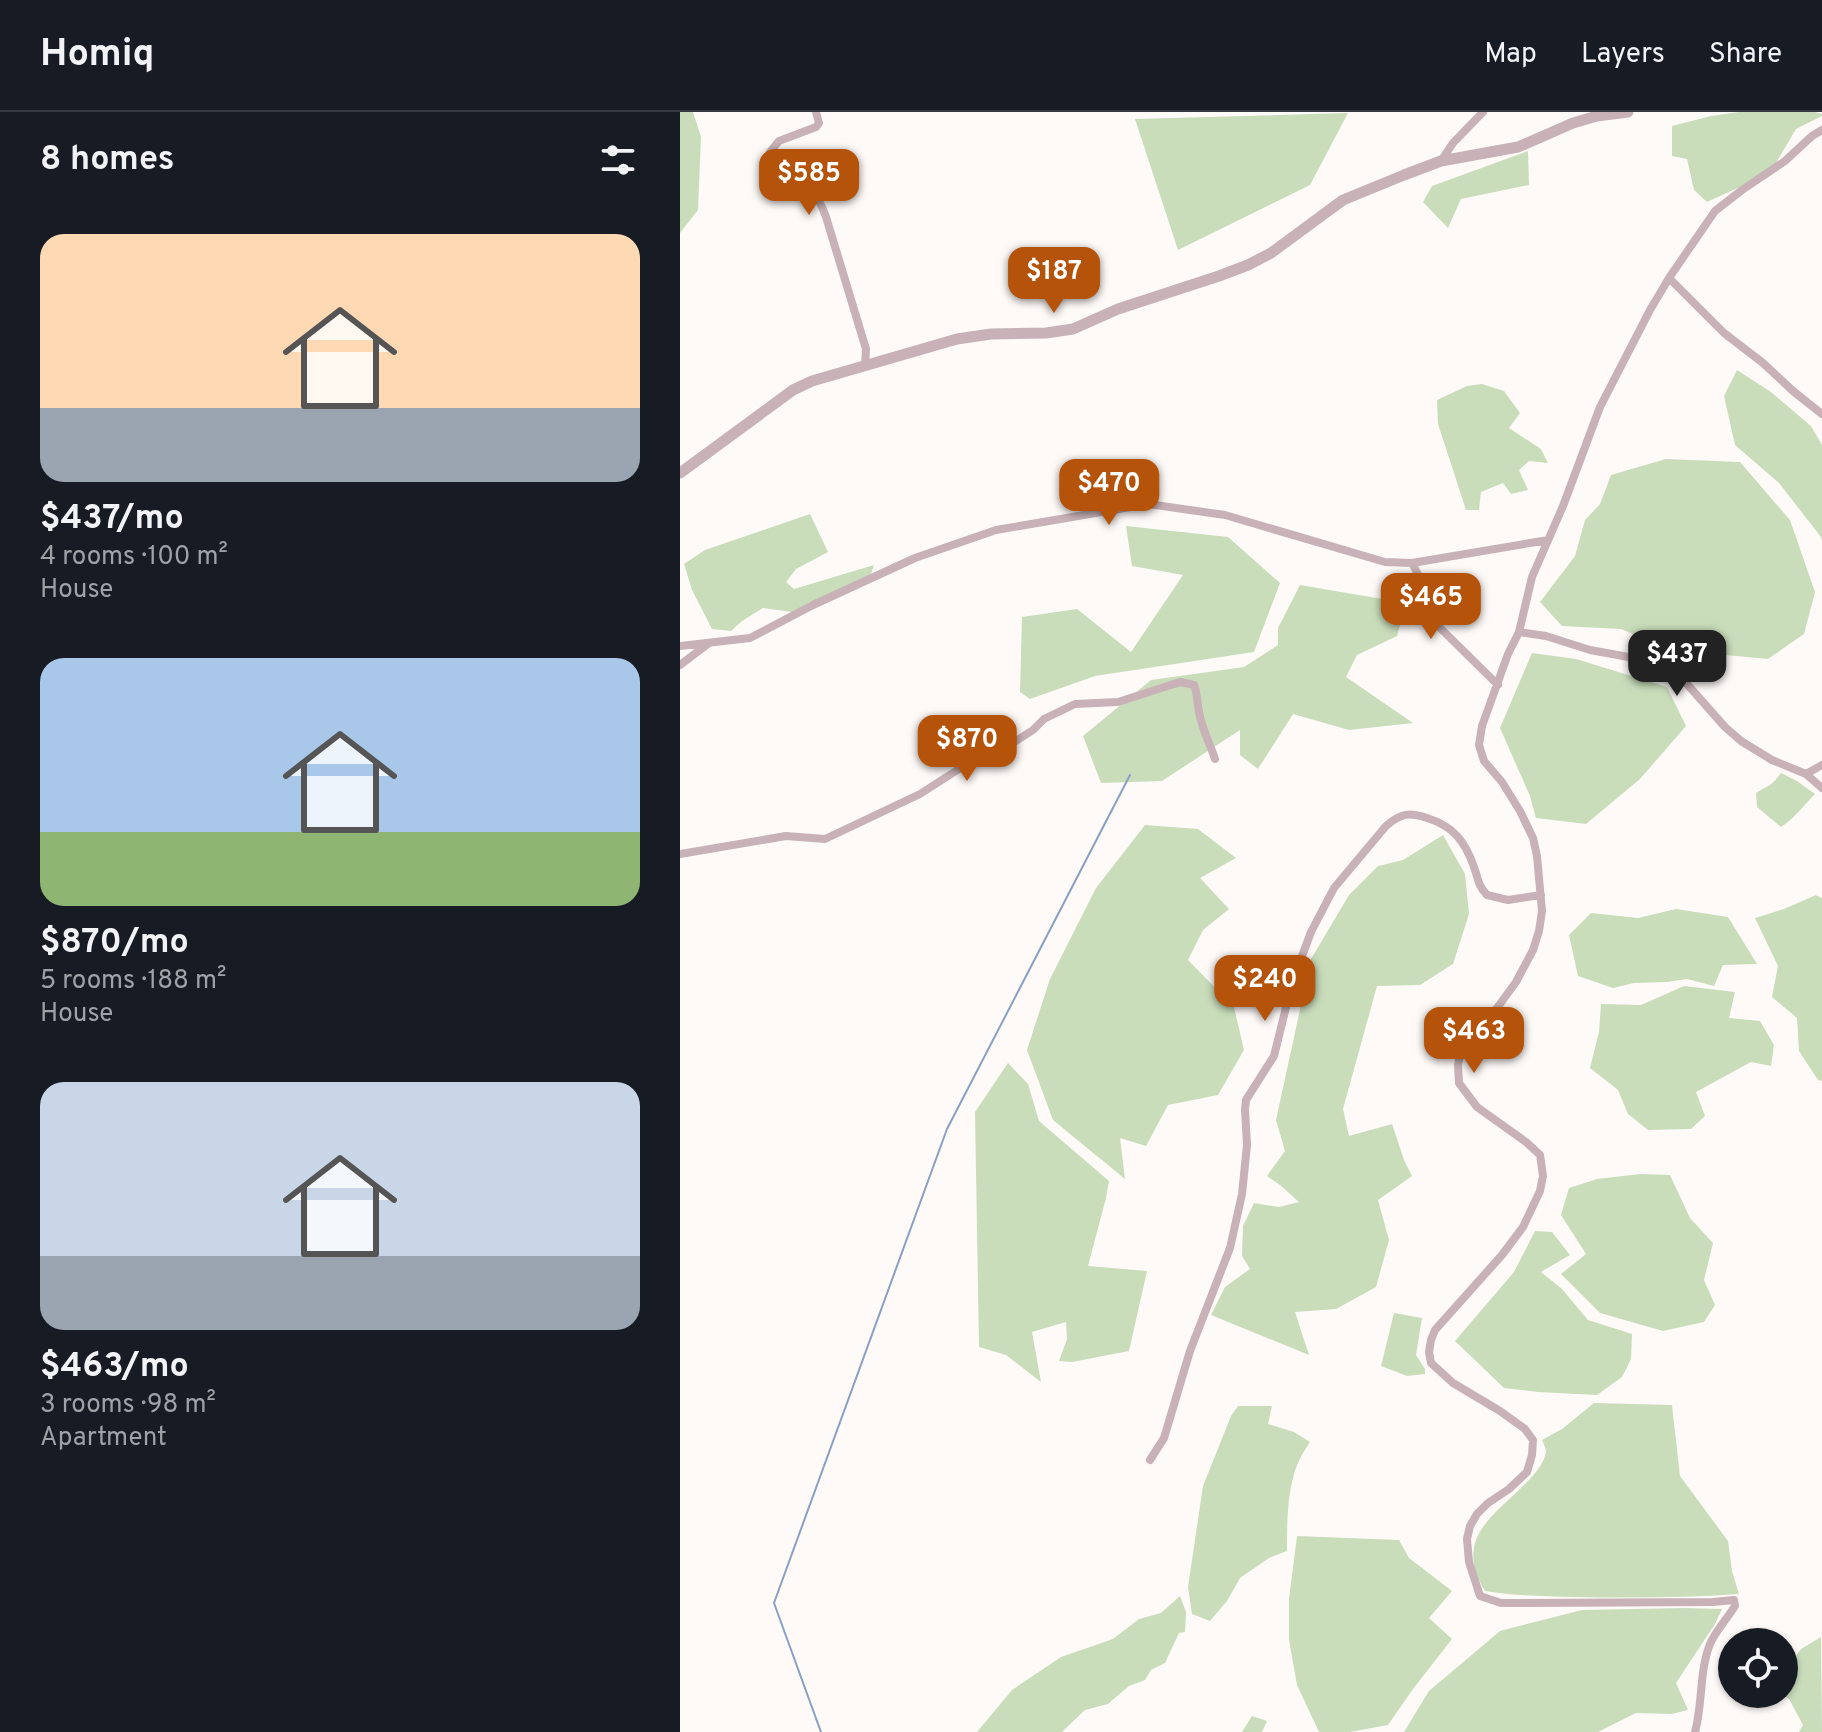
<!DOCTYPE html>
<meta charset="utf-8">
<style>
:root{--surface:#171b24;--page:#20242c;--text:#f1f3f6;--muted:#9ea1a6;--line:#363941;--accent:#b45309}
body{margin:0;font-family:Overpass,sans-serif;background:var(--page);color:var(--text);height:100vh;display:flex;flex-direction:column;font-size:30px;white-space:nowrap}
*{box-sizing:border-box;margin:0}
p{font-size:26px;color:var(--muted)}
.icon{flex:none;width:44px;height:44px;fill:none;stroke:currentColor;stroke-width:2;stroke-linecap:round;stroke-linejoin:round}
.map{position:relative;flex:1;overflow:hidden}
.details{display:flex;flex-direction:column;background:var(--surface);width:680px}
.details>*{flex:none}
.buttons{position:absolute;left:1038px;top:1516px;display:grid;gap:16px}
.buttons a{display:grid;place-items:center;width:80px;height:80px;border-radius:50%;background:var(--surface);box-shadow:0 2px 6px #0004;font-size:40px}
.price{position:absolute;translate:-50% -68px;padding:0 18px;border-radius:16px;background:var(--accent);color:#fff;font-size:26px;line-height:52px;filter:drop-shadow(0 2px 4px #0008)}
.price::after{content:'';position:absolute;left:50%;top:48px;width:24px;height:18px;margin-left:-12px;background:inherit;clip-path:polygon(0 0,100% 0,50% 100%)}
.price.active{background:#222;color:#fff}
ul{padding:0;list-style:none}
li{display:grid;align-content:center;gap:16px;height:424px;padding:0 40px}
li span{display:grid;place-items:center;height:248px;border-radius:24px;color:#555}
li>.icon{margin-inline-start:auto}
span .icon{width:144px;height:144px;fill:#fffc;stroke-width:1}
li b{font-size:34px}
h2{display:flex;justify-content:space-between;align-items:center;height:96px;padding:0 40px;font-size:34px}
header{display:flex;align-items:center;gap:48px;box-sizing:border-box;height:112px;padding:0 40px;background:var(--surface);border-bottom:2px solid var(--line)}
header strong{font-size:38px}
nav{display:flex;gap:44px;margin-inline-start:auto;font-size:28px}
main{display:flex;flex:1;min-height:0}
.map>svg:first-child{display:block}
.green{fill:#c9ddbb}
.lines{fill:none;stroke-linecap:round;stroke-linejoin:round}
.stream{stroke:#8aa0c3;stroke-width:2}
.minor{stroke:#c8b2b7;stroke-width:8}
.tertiary{stroke:#c8b2b7;stroke-width:11}
</style>
<header>
<strong>Homiq</strong>
<nav><a>Map</a><a>Layers</a><a>Share</a></nav>
</header>
<main>
<section class="details">
<h2>8 homes<svg class="icon" aria-label="filters" viewBox="0 0 24 24"><path d="M4 7h16M4 17h16"/><circle cx="9" cy="7" r="2"/><circle cx="15" cy="17" r="2"/></svg></h2>
<ul>
<li><span style="background:linear-gradient(#ffd9b3 70%,#9aa5b1 0)"><svg class="icon" aria-label="home" viewBox="0 0 24 24"><path d="M3 11l9-7 9 7M6 9v11h12V9"/></svg></span><div><b>$437/mo</b><p>4 rooms · 100 m²</p><p>House</p></div></li>
<li><span style="background:linear-gradient(#a9c7e8 70%,#8fb573 0)"><svg class="icon" aria-label="home" viewBox="0 0 24 24"><path d="M3 11l9-7 9 7M6 9v11h12V9"/></svg></span><div><b>$870/mo</b><p>5 rooms · 188 m²</p><p>House</p></div></li>
<li><span style="background:linear-gradient(#c9d6e8 70%,#9aa5b1 0)"><svg class="icon" aria-label="home" viewBox="0 0 24 24"><path d="M3 11l9-7 9 7M6 9v11h12V9"/></svg></span><div><b>$463/mo</b><p>3 rooms · 98 m²</p><p>Apartment</p></div></li>
</ul>
</section>
<div class="map">
<svg width="1142" height="1620" viewBox="0 0 1142 1620">
<rect width="100%" height="100%" fill="#fefaf8"/>
<path class="green" d="M0 0H13L21 25 18 98 0 121Z
M1059 0H1135L1142 2V4L1116 17 1096 51 1064 73 1027 90 1014 78 1007 47 992 44V14L1031 4Z
M668 1 630 73 498 138 455 7Z
M848 39 849 73 781 87 768 116 743 90 752 74Z
M1057 258 1091 280 1131 314 1142 333V429L1141 425 1099 371 1055 333 1044 284Z
M802 272 824 279 840 301 829 316 861 337 868 351 849 349 839 358 848 378 831 382 823 371 801 380 799 398H786L758 312 757 288 787 274Z
M986 347 1060 350 1110 408 1135 480 1124 522 1088 547 993 538 941 517 882 514 860 490 895 444 905 408 920 392 931 363Z
M130 402 148 440 116 457 106 470 114 477 194 453 191 462 112 500 83 496 62 509 51 519 32 517 12 478 4 452 25 438Z
M446 414 548 425 600 471 574 540 415 564 350 587 340 580 342 505 397 497 451 540 503 463 452 454Z
M620 473 726 491 717 524 677 543 666 565 733 611 669 618 613 602 578 657 560 643V618L482 669 421 671 403 624 471 568 564 555 598 533V516Z
M852 541 896 547 987 575 1006 614 960 667 906 712 856 706 850 684 820 616Z
M1101 661 1117 669 1135 682C1123 694 1115 706 1101 715L1077 695 1076 681C1090 672 1090 676 1101 661Z
M465 713 518 717 556 746 520 766 549 797 523 818 508 848 554 895 564 938 538 983 488 993 466 1034 440 1026 445 1067 373 1008 347 938 370 867 416 776Z
M763 723 785 762 789 802 773 852 740 873 697 874 663 997 669 1024 712 1012 724 1048 732 1064 698 1088 709 1128 696 1175 656 1197 615 1200 629 1243 531 1203 545 1175 570 1157 562 1144 563 1114 574 1091 599 1095 619 1090 600 1073 587 1064 605 1039 596 1008 631 847 669 783 698 754 723 748Z
M1136 783 1142 786V969L1138 968 1119 939 1117 906 1092 885 1098 854 1075 806 1104 797Z
M996 797 1048 805 1077 852 1043 853 1034 874 1007 867 987 870 954 871 933 876 898 864 889 823 911 801 958 806Z
M1004 874 1055 880 1049 906 1080 909 1094 933 1091 954 1071 950 1016 980 1025 1004 1011 1017 968 1018 948 1002 938 978 910 956 919 920 921 892 961 893Z
M328 951 348 972 359 1009 429 1069 426 1086 408 1154 467 1159 449 1239 392 1250 379 1249 387 1227 386 1210 352 1220 361 1270 326 1243 299 1235 295 1000Z
M960 1062 990 1063 1010 1106 1033 1131 1024 1168 1035 1193 1024 1210 983 1219 920 1201 881 1162 906 1142 881 1103 889 1076 917 1067Z
M855 1119 872 1120 890 1143 861 1160 882 1177 908 1208 952 1222 951 1247 942 1265 917 1283 858 1280 824 1276 775 1229 834 1160Z
M714 1201 742 1206 736 1243 745 1257V1262L727 1264 701 1254Z
M914 1291 992 1293 1000 1364 1048 1429 1052 1459 1059 1482C1003 1486 948 1486 892 1485 863 1484 834 1484 805 1479 769 1421 824 1399 855 1361 860 1355 865 1348 866 1339 866 1338 863 1329 862 1328L882 1317Z
M558 1294H592L588 1312 614 1320 630 1330C625 1338 620 1345 617 1353 607 1380 607 1411 607 1439L589 1446 560 1466 547 1489 530 1509 512 1502 508 1475 523 1374 551 1304Z
M617 1424 719 1428 729 1446 772 1479 749 1506 772 1527 733 1577 708 1613 670 1620H639L617 1573 609 1528V1487Z
M500 1484 506 1500 505 1520 499 1521 485 1551 471 1558 465 1568 449 1574 428 1592 405 1598 382 1620H297L332 1578 381 1545 433 1527 459 1507 481 1501Z
M1004 1496 1042 1497 1035 1512 996 1571 1008 1598 992 1602 956 1601 918 1620H724L749 1579 820 1519 902 1498Z
M1141 1525 1142 1620H1119L1123 1613 1109 1587 1101 1582H1104V1546L1115 1545 1121 1537Z
M572 1604 587 1609 582 1620H562Z"/>
<g class="lines">
<path class="stream" d="M141 1620 94 1491 267 1017 450 663"/>
<path class="minor" d="M136 0 139 11 136 15 99 29 90 40C96 60 116 62 130 76 138 84 142 94 146 105L186 237 185 254
M761 49 773 31 803 0
M989 166 1044 221 1083 251 1113 279 1142 302
M732 451 743 472 750 506 818 573
M839 520 866 524 910 538 954 546 985 554 999 563 1045 615 1061 629 1092 648 1126 662 1142 676
M0 534 70 526 133 493 235 446 316 418 468 392 545 403 705 450 732 451 868 428
M0 553 29 531
M1126 662 1142 653
M0 742 106 724 145 727 240 682 282 655 305 647 339 627 353 618 364 607 395 592 438 590 500 570 514 573C518 583 517 591 519 600 522 617 530 632 535 647
M470 1348 484 1326 510 1239 550 1136 562 1082 567 1033 565 997 566 988 594 944 612 871 631 820 654 776 706 714C721 701 729 700 747 706 773 714 785 729 794 755 798 766 798 774 807 783L828 788 861 783
M1015 1620C1023 1591 1019 1560 1030 1532 1036 1518 1047 1507 1055 1494L1054 1488 1033 1490 821 1491 800 1484 789 1450 787 1427 790 1414 797 1402 808 1391 829 1377 847 1360 852 1343 853 1328 845 1317 820 1299 773 1271 751 1251 749 1240 751 1228 755 1218 822 1143 843 1115 860 1079 863 1064 860 1043 846 1030 797 995 779 971 778 953 781 938 817 896 836 870 853 838 859 819 862 799 857 744 853 726 840 699 822 670 804 649 799 633 802 614 828 542 839 520 852 465 883 394 920 295 970 198 989 166 1035 99 1062 78 1105 49 1132 24 1142 18"/>
<path class="tertiary" d="M0 361 113 278 132 269 277 227 311 222 366 221 393 217 438 197 539 164 568 153 591 141 663 88 724 63 761 49 838 35 893 11 917 4 948 0"/>
</g>
</svg>
<div class="buttons">
<a><svg class="icon" aria-label="locate" viewBox="0 0 24 24"><circle cx="12" cy="12" r="6"/><path d="M12 2v4M12 18v4M2 12h4M18 12h4"/></svg></a>
</div>
<b class="price" style="left:129px;top:105px">$585</b>
<b class="price" style="left:374px;top:203px">$187</b>
<b class="price" style="left:429px;top:415px">$470</b>
<b class="price" style="left:751px;top:529px">$465</b>
<b class="price active" style="left:997px;top:586px">$437</b>
<b class="price" style="left:287px;top:671px">$870</b>
<b class="price" style="left:585px;top:911px">$240</b>
<b class="price" style="left:794px;top:963px">$463</b>
</div>
</main>
